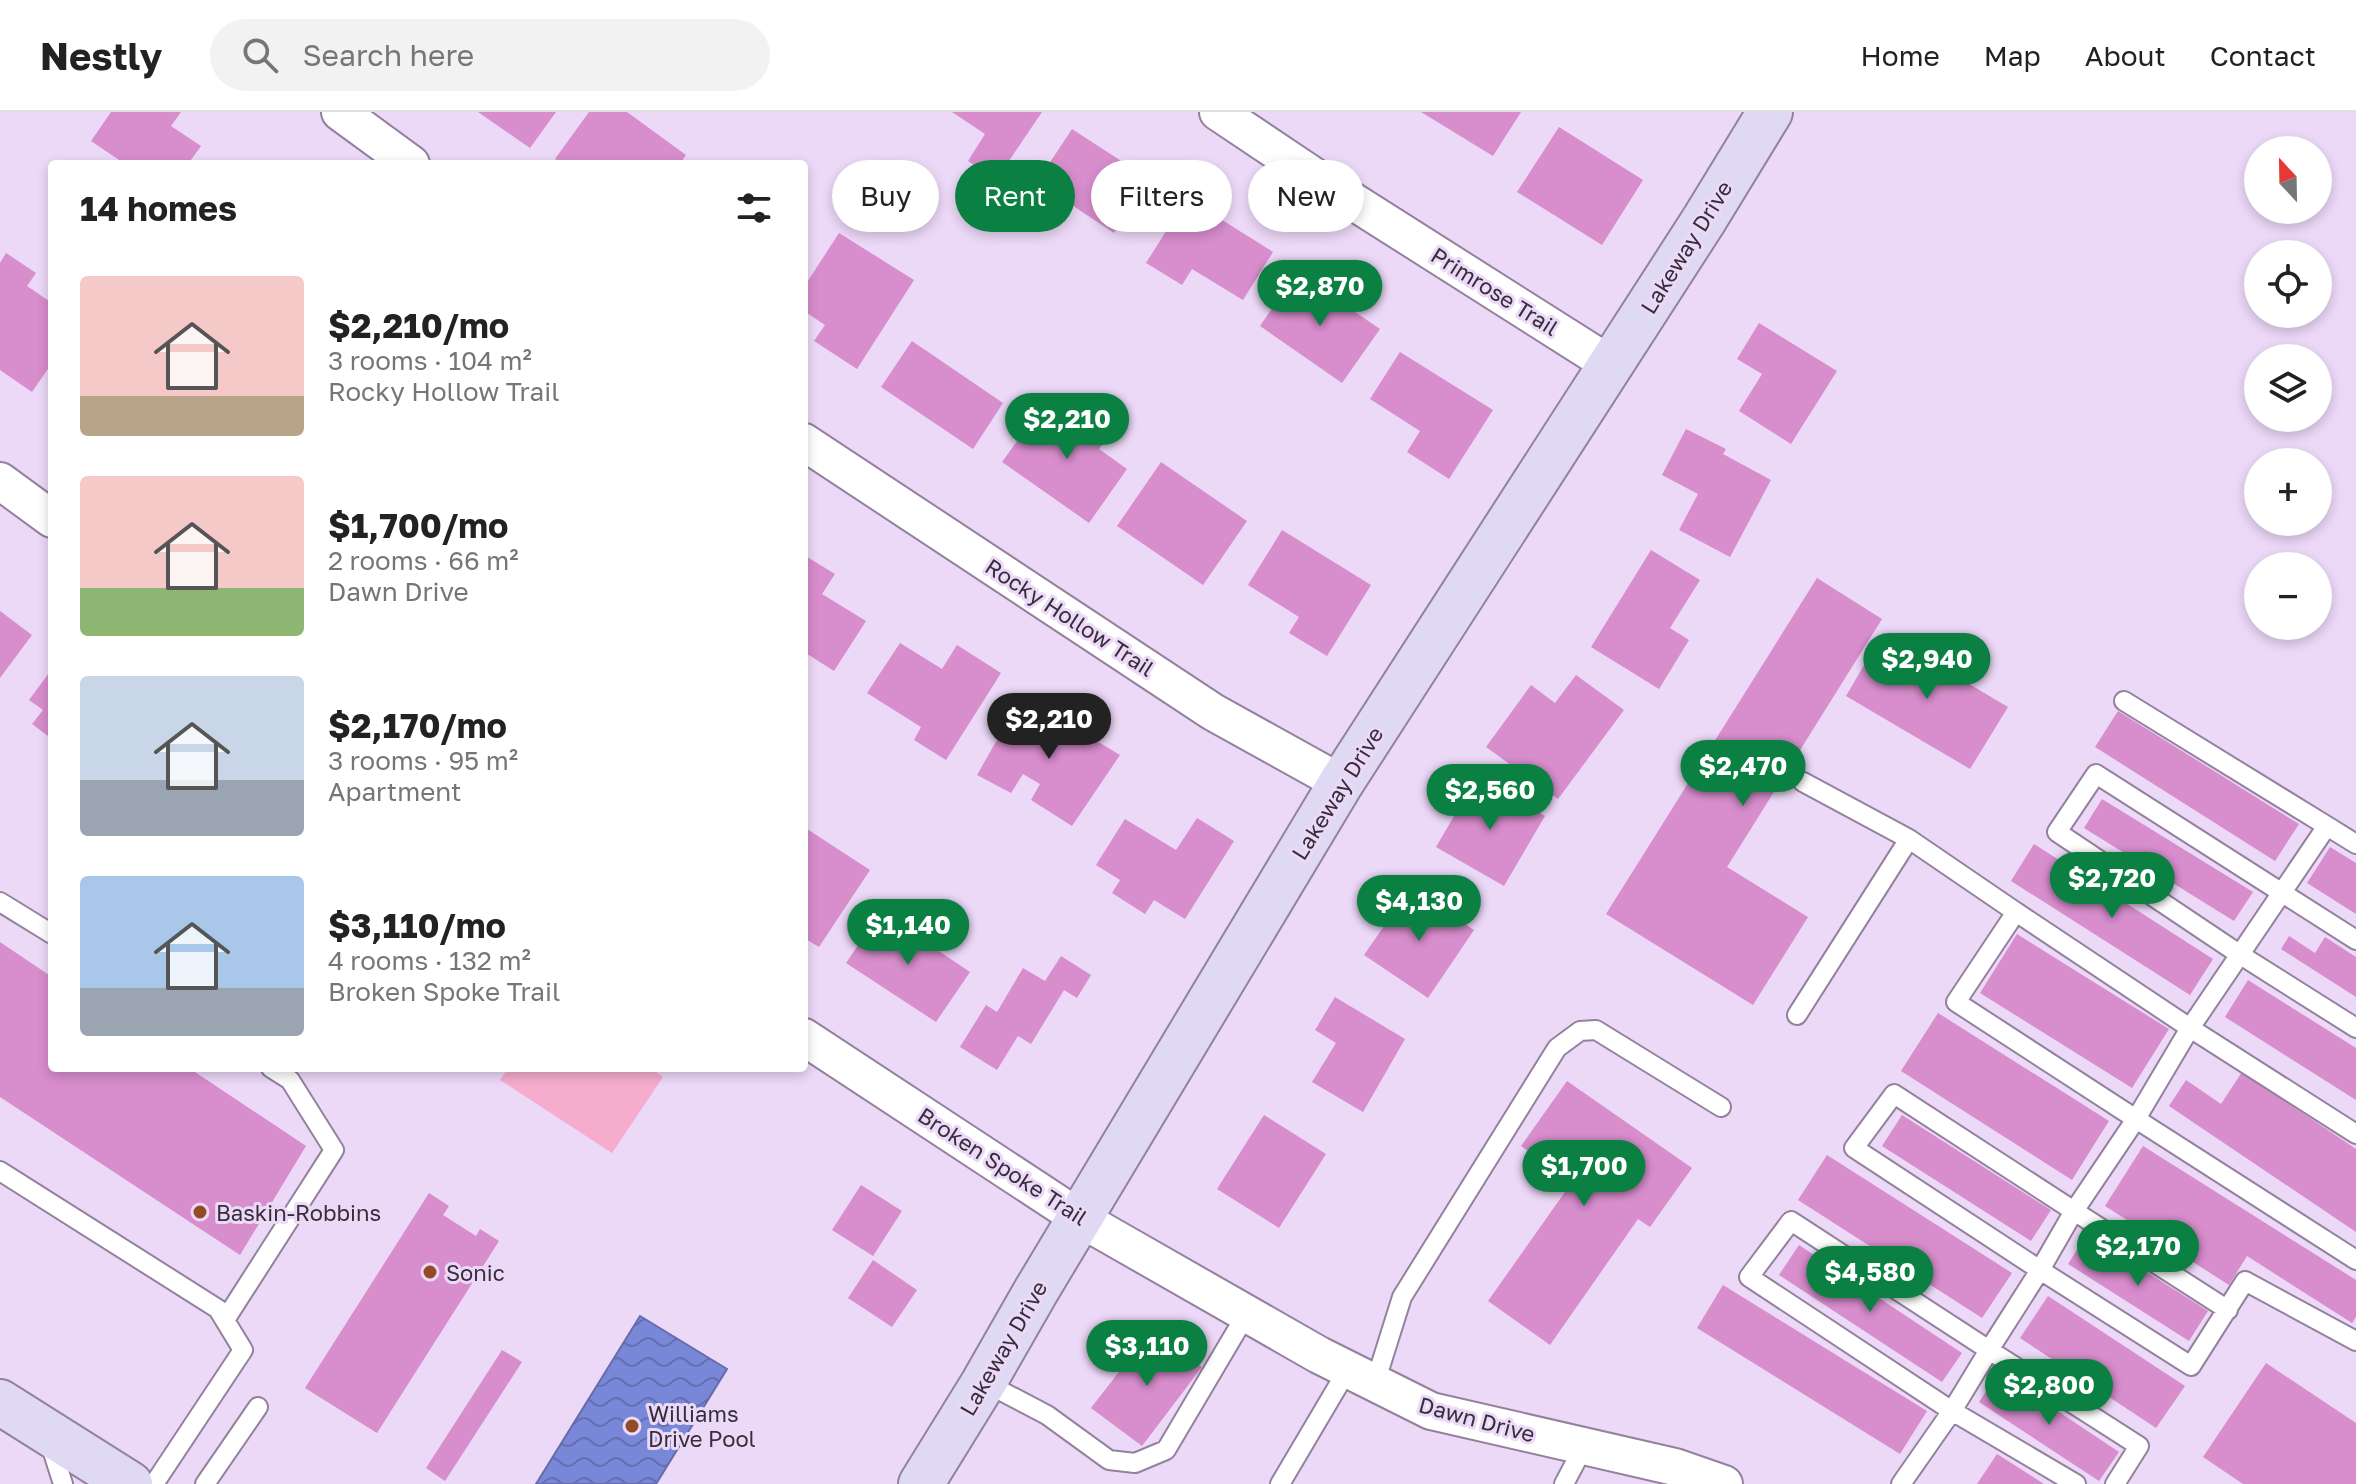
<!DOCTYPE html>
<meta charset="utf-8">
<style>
:root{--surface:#fff;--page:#f2f2f2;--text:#222;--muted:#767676;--line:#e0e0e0;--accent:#0b8043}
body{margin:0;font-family:"Golos Text",sans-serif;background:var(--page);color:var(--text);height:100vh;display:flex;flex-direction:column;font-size:30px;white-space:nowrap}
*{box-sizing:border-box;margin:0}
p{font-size:26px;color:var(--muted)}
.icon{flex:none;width:44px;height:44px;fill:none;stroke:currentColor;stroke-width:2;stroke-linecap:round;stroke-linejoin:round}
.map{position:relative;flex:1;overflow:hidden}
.panel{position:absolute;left:48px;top:48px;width:760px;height:912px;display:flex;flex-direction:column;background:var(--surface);border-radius:8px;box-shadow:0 4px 12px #0003}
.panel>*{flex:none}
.top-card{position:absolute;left:832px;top:48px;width:760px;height:72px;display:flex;gap:16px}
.needle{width:52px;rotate:338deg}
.tools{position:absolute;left:2244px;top:24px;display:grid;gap:16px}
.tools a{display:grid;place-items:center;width:88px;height:88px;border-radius:50%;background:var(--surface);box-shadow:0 4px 12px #0003;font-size:40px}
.price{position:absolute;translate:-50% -68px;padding:0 18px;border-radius:28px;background:var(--accent);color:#fff;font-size:26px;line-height:52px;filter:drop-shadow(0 2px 4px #0008)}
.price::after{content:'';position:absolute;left:50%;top:48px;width:24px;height:18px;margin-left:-12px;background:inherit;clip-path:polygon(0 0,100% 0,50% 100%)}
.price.on{background:#222;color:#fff}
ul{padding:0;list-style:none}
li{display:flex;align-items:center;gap:24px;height:200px;padding:0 32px}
li span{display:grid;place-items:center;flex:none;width:224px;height:160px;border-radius:8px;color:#555}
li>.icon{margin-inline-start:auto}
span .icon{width:96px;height:96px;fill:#fffc;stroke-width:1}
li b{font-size:34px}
h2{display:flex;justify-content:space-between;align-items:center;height:96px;padding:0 32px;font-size:34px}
.chip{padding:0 28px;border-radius:36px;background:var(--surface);box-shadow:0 4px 12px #0003;font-size:28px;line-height:72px}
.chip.on{background:var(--accent);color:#fff}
header{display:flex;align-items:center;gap:48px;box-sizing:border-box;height:112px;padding:0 40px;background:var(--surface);border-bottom:2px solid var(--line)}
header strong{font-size:38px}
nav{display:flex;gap:44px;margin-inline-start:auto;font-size:28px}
.search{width:560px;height:72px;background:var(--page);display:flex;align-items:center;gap:20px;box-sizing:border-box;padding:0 28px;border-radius:44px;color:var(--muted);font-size:30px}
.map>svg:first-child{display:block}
.green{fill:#f5accd}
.water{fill:url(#water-waves);stroke:#656ca9;stroke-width:2}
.building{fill:#d88dcd}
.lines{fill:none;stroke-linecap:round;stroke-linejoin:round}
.service-casing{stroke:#93819e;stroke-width:22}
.minor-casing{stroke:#93819e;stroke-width:40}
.secondary-casing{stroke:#93819e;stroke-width:48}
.service{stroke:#fff;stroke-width:18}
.minor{stroke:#fff;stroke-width:36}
.secondary{stroke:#e0d9f3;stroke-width:44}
.poi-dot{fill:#924b25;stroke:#ecd8f7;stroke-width:3}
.labels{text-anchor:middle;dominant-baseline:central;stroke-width:6;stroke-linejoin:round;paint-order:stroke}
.street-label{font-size:22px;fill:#362e3a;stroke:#ecd8f7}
.poi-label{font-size:22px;fill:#362e3a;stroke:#ecd8f7;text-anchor:start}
</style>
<header>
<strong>Nestly</strong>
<div class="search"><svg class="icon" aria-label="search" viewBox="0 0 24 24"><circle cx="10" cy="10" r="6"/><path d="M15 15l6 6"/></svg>Search here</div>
<nav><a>Home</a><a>Map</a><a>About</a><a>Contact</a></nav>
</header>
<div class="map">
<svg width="2356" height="1372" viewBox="0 0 2356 1372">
<defs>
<pattern id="water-waves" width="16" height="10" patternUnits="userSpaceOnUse" patternTransform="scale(2)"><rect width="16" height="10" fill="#7987d9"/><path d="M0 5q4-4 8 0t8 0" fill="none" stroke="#646fb1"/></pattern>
</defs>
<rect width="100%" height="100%" fill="#ecd8f7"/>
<path class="green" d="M508 956H650L663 965 612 1041 500 968Z"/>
<path class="water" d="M640 1204 727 1257 656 1372H536Z"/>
<path class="building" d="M111 0H181L171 14 201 34 188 52H125L91 29Z
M478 0H556L530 36Z
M589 0H627L686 43 680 52H562L555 47Z
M952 0H1042L996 68 968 49 985 22Z
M1421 0H1521L1493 44Z
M1559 15 1643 68 1602 133 1517 80Z
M1072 17 1149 67 1114 121 1037 70Z
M1187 86 1273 140 1243 188 1192 157 1182 173 1146 151Z
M839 121 914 168 857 257 814 229 825 213 804 199V175Z
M6 141 36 161 27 174 52 191V251L32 280 0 258V151Z
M1297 160 1380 217 1342 271 1260 214Z
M1759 211 1837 259 1791 332 1739 299 1762 262 1737 247Z
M912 229 1003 291 973 337 881 275Z
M1400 240 1493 298 1449 367 1407 340 1420 319 1370 287Z
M1061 291 1109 324 1099 337 1127 357 1089 411 1002 350 1040 297 1051 305Z
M1686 317 1726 337 1723 342 1771 368 1730 445 1679 418 1698 382 1662 363Z
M1161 350 1247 409 1203 473 1117 414Z
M1282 418 1371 473 1327 544 1289 521 1299 505 1248 473Z
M1651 438 1700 468 1670 516 1689 528 1659 577 1591 535Z
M804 443 835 462 822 482 866 509 834 559 804 540Z
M1817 466 1882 507 1727 755 1808 805 1753 893 1606 802Z
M0 499 32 523 0 566Z
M1883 521 2008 595 1970 657 1846 584Z
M900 531 942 557 957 533 1001 561 946 648 914 628 921 615 867 581Z
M52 557V627L32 612 43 598 29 588Z
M1576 563 1624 598 1558 687 1486 635 1531 573 1555 591Z
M1022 584 1120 643 1072 714 1031 688 1040 672 1023 662 1011 681 977 663Z
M2118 599 2299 712 2275 749 2095 635Z
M1477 665 1545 704 1504 774 1436 735Z
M2102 687 2253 780 2234 809 2084 716Z
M1197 706 1234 729 1185 807 1154 788 1145 802 1112 781 1120 768 1096 753 1125 707 1176 738Z
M804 715 870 758 819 835 804 826Z
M2034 732 2213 847 2190 883 2011 769Z
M2330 735 2356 751V802L2307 771Z
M1411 775 1474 818 1428 886 1364 843Z
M881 800 970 860 936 910 846 851Z
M2017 822 2169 917 2132 976 1980 881Z
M2289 824 2315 841 2325 825 2356 845V885L2281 837Z
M0 830 52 865V956H189L306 1034 240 1143 0 985Z
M1061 844 1091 863 1077 886 1064 878 1031 932 1018 924 997 958 960 935 986 893 997 900 1023 856 1045 869Z
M2248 868 2356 936V988L2225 905Z
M1335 885 1405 927 1363 1000 1312 970 1336 931 1315 918Z
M1938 901 2109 1009 2072 1068 1901 959Z
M2242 960 2356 1037V1120L2169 994 2186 968 2221 992Z
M1567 969 1692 1056 1650 1115 1638 1107 1550 1233 1488 1189 1572 1070 1521 1034Z
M1264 1003 1326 1042 1279 1116 1217 1077Z
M1902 1003 2051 1098 2031 1129 1882 1034Z
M2143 1034 2356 1168V1205L2352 1211 2247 1144 2229 1173 2105 1094Z
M1827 1043 2012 1161 1982 1206 1798 1088Z
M861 1073 902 1099 873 1144 832 1118Z
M429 1081 449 1094 443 1103 476 1124 480 1117 499 1129 377 1321 305 1276Z
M2087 1122 2208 1199 2189 1229 2068 1152Z
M1799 1133 1962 1241 1942 1270 1779 1163Z
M873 1148 917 1178 892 1215 848 1186Z
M1723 1173 1927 1299 1900 1342 1697 1216Z
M2048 1184 2185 1274 2156 1316 2020 1226Z
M1152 1217 1202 1255 1142 1334 1091 1296Z
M502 1238 522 1250 445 1369 426 1356Z
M2266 1251 2356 1311V1372H2243L2203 1345Z
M1999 1260 2119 1340 2099 1369 1979 1290Z
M1997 1342 2044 1372H1977Z"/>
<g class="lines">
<g class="service-casing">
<path id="service" d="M2124 589 2327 714
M1803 670 1909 727 2016 800
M0 790 52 822
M2356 828 2096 662 2057 720 2239 842 2356 916
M1797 903 1909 727
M2356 1022 2190 916 2136 1007 2356 1148
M0 1059 218 1197 243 1238 154 1372
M2228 1198 2074 1099 2040 1158 2191 1254 2245 1169 2356 1229
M225 1208 334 1038 290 968 271 956
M984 1270 1047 1303 1109 1348 1135 1351 1166 1338 1247 1201
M1375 1271 1402 1185 1557 936 1580 919 1596 918 1721 995
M49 1328 63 1372
M205 1372 258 1295
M1280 1372 1348 1257
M1564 1372 1584 1334
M1901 1372 1952 1299 1749 1165 1791 1109 1989 1238 2040 1158 1854 1036 1894 982 2074 1099 2136 1007 1956 890 2016 800 2190 916 2327 714 2356 732
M2076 1372 1952 1299 1989 1238 2139 1334 2115 1372"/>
</g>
<g class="minor-casing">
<path id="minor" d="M340 0 411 52
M1218 0 1324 71 1611 253
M804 330 1213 600 1341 671
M0 369 52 407
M804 925 1081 1107 1319 1243 1431 1299 1675 1355 1724 1372"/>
</g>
<g class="secondary-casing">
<path id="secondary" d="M0 1290 130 1372
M921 1372 984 1270 1036 1179 1341 671 1704 108 1770 0"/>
</g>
<use href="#service" class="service"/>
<use href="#minor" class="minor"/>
<use href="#secondary" class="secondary"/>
</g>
<g class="poi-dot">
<circle cx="200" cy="1100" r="8"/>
<circle cx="430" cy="1160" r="8"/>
<circle cx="632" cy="1314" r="8"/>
</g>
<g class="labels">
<g class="street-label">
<text transform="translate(1686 135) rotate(-58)">Lakeway Drive</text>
<text transform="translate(1495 179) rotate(32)">Primrose Trail</text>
<text transform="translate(1070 505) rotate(33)">Rocky Hollow Trail</text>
<text transform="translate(1337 681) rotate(-58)">Lakeway Drive</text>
<text transform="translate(1003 1054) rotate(33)">Broken Spoke Trail</text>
<text transform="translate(1003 1236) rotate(-60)">Lakeway Drive</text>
<text transform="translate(1477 1307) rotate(15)">Dawn Drive</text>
</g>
<g class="poi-label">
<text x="216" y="1100">Baskin-Robbins</text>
<text x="446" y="1160">Sonic</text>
<text x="648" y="1301">Williams<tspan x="648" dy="25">Drive Pool</tspan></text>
</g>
</g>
</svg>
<div class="tools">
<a><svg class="needle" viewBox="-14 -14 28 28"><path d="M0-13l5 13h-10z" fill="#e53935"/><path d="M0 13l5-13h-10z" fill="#767676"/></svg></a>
<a><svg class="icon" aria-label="locate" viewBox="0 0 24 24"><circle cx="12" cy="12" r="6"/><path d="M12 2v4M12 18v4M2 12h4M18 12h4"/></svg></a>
<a><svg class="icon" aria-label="layers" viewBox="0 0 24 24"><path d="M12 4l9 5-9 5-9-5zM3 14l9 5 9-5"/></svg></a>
<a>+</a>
<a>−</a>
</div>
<b class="price" style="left:1320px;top:216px">$2,870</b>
<b class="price" style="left:1067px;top:349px">$2,210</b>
<b class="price" style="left:1927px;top:589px">$2,940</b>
<b class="price on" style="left:1049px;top:649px">$2,210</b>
<b class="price" style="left:1743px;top:696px">$2,470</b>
<b class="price" style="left:1490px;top:720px">$2,560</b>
<b class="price" style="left:2112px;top:808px">$2,720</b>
<b class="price" style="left:1419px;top:831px">$4,130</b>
<b class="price" style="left:908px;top:855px">$1,140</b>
<b class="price" style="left:1584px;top:1096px">$1,700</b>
<b class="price" style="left:2138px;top:1176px">$2,170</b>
<b class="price" style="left:1870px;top:1202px">$4,580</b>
<b class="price" style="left:1147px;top:1276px">$3,110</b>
<b class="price" style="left:2049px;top:1315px">$2,800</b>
<div class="top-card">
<a class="chip">Buy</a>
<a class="chip on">Rent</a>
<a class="chip">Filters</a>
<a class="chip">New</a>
</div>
<section class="panel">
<h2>14 homes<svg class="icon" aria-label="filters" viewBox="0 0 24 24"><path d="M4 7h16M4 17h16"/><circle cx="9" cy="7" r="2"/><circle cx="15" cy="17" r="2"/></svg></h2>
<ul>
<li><span style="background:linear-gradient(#f6c9c9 75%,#b9a48a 0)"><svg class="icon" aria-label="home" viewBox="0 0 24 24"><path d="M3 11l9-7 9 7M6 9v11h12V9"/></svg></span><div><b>$2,210/mo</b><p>3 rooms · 104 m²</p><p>Rocky Hollow Trail</p></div></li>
<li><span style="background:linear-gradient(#f6c9c9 70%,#8fb573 0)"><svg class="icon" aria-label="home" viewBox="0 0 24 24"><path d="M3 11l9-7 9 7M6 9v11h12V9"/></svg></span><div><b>$1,700/mo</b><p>2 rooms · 66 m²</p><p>Dawn Drive</p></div></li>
<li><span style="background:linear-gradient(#c9d6e8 65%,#9aa5b1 0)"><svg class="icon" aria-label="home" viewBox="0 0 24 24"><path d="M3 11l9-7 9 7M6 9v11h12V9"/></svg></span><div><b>$2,170/mo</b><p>3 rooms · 95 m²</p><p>Apartment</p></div></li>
<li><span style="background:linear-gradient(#a9c7e8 70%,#9aa5b1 0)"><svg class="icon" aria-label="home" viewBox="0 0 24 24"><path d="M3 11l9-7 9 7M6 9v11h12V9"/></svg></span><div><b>$3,110/mo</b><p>4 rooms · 132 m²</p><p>Broken Spoke Trail</p></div></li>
</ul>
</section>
</div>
